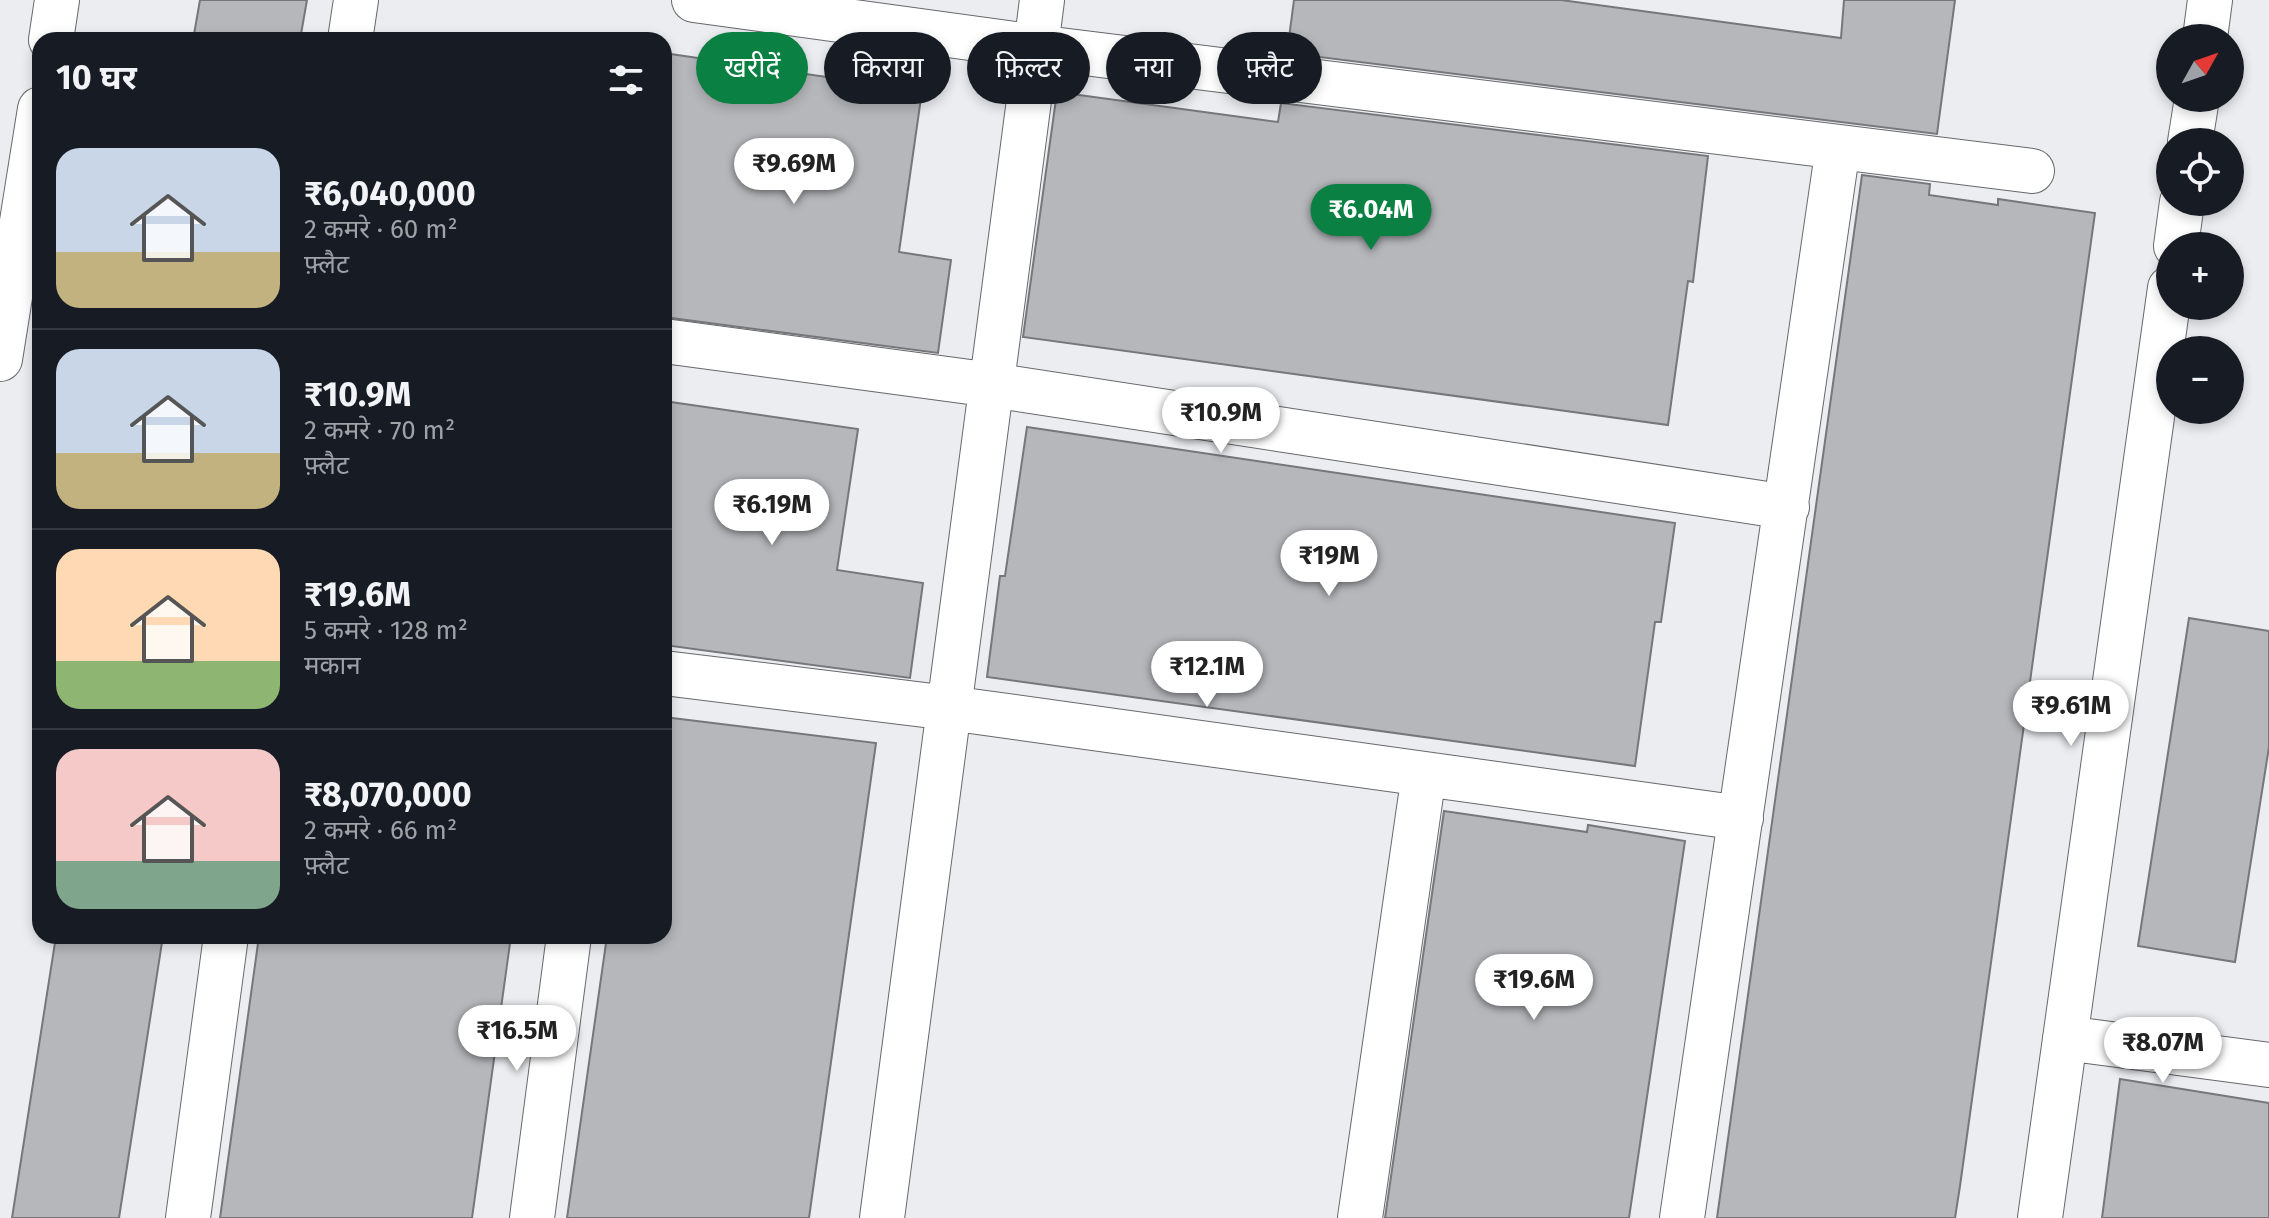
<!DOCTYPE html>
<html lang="hi">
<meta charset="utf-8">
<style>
:root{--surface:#171b24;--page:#242831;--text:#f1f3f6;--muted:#9ea1a6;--line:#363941;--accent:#0b8043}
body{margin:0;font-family:"Fira Sans","Noto Sans Devanagari",sans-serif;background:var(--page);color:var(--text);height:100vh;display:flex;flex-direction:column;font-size:30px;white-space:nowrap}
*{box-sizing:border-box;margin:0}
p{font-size:26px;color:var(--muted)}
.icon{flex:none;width:44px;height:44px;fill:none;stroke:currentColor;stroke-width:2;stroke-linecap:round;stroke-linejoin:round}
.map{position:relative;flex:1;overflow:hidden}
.panel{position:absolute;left:32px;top:32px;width:640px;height:912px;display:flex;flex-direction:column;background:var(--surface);border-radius:24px;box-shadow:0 4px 12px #0003}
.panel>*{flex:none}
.top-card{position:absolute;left:696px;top:32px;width:760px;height:72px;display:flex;gap:16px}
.needle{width:52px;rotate:50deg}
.buttons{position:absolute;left:2156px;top:24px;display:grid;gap:16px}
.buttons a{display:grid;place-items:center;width:88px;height:88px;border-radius:50%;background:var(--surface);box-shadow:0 4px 12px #0003;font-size:40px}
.price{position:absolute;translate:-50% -68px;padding:0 18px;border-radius:28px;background:#fff;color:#222;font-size:26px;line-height:52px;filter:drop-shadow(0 2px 4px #0008)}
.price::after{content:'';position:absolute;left:50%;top:48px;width:24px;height:18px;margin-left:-12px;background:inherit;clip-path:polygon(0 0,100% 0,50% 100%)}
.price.on{background:var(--accent);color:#fff}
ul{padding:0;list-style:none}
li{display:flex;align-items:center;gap:24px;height:200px;padding:0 24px}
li+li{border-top:2px solid var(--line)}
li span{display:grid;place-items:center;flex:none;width:224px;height:160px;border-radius:24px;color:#555}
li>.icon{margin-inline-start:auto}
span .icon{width:96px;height:96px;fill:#fffc;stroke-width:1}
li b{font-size:34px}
h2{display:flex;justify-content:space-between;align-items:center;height:96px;padding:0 24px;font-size:34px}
.tag{padding:0 28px;border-radius:36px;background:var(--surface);box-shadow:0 4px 12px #0003;font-size:28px;line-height:72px}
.tag.on{background:var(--accent);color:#fff}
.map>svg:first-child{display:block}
.building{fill:#b6b7bb;stroke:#76777a;stroke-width:2}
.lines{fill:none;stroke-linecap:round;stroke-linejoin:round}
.minor-casing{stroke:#67686c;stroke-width:46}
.secondary-casing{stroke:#67686c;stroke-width:46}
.minor{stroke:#fff;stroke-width:44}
.secondary{stroke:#fff;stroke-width:44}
</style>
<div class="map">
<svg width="2269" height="1218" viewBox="0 0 2269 1218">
<rect width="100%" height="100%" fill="#ecedf1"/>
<path class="building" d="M200 0H307L300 40H193Z
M1294 0H1561L1841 38 1844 0H1955L1937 134 1287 53Z
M664 53 922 91 899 252 951 260 938 353 664 317Z
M1057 92 1278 122 1281 103 1708 156 1693 282 1688 281 1668 425 1023 337Z
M1862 175 1930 184 1929 195 1998 205V199L2095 213 1960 1186 1955 1218H1717Z
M664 401 858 429 837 570 923 583 910 678 664 645Z
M1027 427 1675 523 1661 622H1655L1635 766 987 677 1000 576H1005Z
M2189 618 2269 631V747L2235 962 2138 946Z
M664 717 876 743 809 1218H567L607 936H664Z
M1444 811 1587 832 1588 825 1685 841 1629 1218H1385Z
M56 936H163L119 1218H12Z
M259 936H511L472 1218H220Z
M2120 1079 2269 1103V1218H2102Z"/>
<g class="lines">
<g class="minor-casing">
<path id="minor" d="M694 0 1036 47 1042 0
M2205 38 2210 0
M350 40 356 0
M2190 142 2197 98
M2176 246 2182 202
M664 341 992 385 1787 507
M664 673 949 708 1741 818
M2065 1038 2269 1065
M188 1218 226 936
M532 1218 569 936
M882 1218 1036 47 2032 171
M1360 1218 1424 774
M1682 1218 1838 147
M2040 1218 2170 288"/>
</g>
<g class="secondary-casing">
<path id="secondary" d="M51 40 57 0
M0 359 40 109"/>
</g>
<use href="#minor" class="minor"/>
<use href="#secondary" class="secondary"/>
</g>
</svg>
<div class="buttons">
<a><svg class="needle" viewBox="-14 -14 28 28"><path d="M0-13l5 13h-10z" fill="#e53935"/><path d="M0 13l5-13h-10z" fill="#9ea1a6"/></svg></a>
<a><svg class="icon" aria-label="locate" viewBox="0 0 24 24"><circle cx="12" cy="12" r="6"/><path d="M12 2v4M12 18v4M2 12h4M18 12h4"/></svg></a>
<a>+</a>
<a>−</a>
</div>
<b class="price" style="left:794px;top:206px">₹9.69M</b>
<b class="price on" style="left:1371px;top:252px">₹6.04M</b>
<b class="price" style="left:1221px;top:455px">₹10.9M</b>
<b class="price" style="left:772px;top:547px">₹6.19M</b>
<b class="price" style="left:1329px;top:598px">₹19M</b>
<b class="price" style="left:1207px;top:709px">₹12.1M</b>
<b class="price" style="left:2071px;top:748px">₹9.61M</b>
<b class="price" style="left:1534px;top:1022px">₹19.6M</b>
<b class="price" style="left:517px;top:1073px">₹16.5M</b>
<b class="price" style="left:2163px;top:1085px">₹8.07M</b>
<div class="top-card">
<a class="tag on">खरीदें</a>
<a class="tag">किराया</a>
<a class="tag">फ़िल्टर</a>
<a class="tag">नया</a>
<a class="tag">फ़्लैट</a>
</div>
<section class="panel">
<h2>10 घर<svg class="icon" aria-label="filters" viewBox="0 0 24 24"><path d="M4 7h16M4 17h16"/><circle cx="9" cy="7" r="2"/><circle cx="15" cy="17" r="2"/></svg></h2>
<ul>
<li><span style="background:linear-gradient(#c9d6e8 65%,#c2b280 0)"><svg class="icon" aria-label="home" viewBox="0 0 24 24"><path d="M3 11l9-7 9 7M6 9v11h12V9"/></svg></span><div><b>₹6,040,000</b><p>2 कमरे · 60 m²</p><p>फ़्लैट</p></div></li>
<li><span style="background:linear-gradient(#c9d6e8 65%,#c2b280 0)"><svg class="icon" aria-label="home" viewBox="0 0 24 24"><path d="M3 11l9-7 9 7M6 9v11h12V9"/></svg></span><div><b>₹10.9M</b><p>2 कमरे · 70 m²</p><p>फ़्लैट</p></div></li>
<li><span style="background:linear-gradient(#ffd9b3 70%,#8fb573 0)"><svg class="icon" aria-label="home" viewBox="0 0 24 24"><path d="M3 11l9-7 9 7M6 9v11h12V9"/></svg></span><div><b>₹19.6M</b><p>5 कमरे · 128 m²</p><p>मकान</p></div></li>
<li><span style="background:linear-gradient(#f6c9c9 70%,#7fa58c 0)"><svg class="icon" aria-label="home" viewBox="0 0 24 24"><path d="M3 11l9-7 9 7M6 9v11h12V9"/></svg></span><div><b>₹8,070,000</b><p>2 कमरे · 66 m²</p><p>फ़्लैट</p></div></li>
</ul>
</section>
</div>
